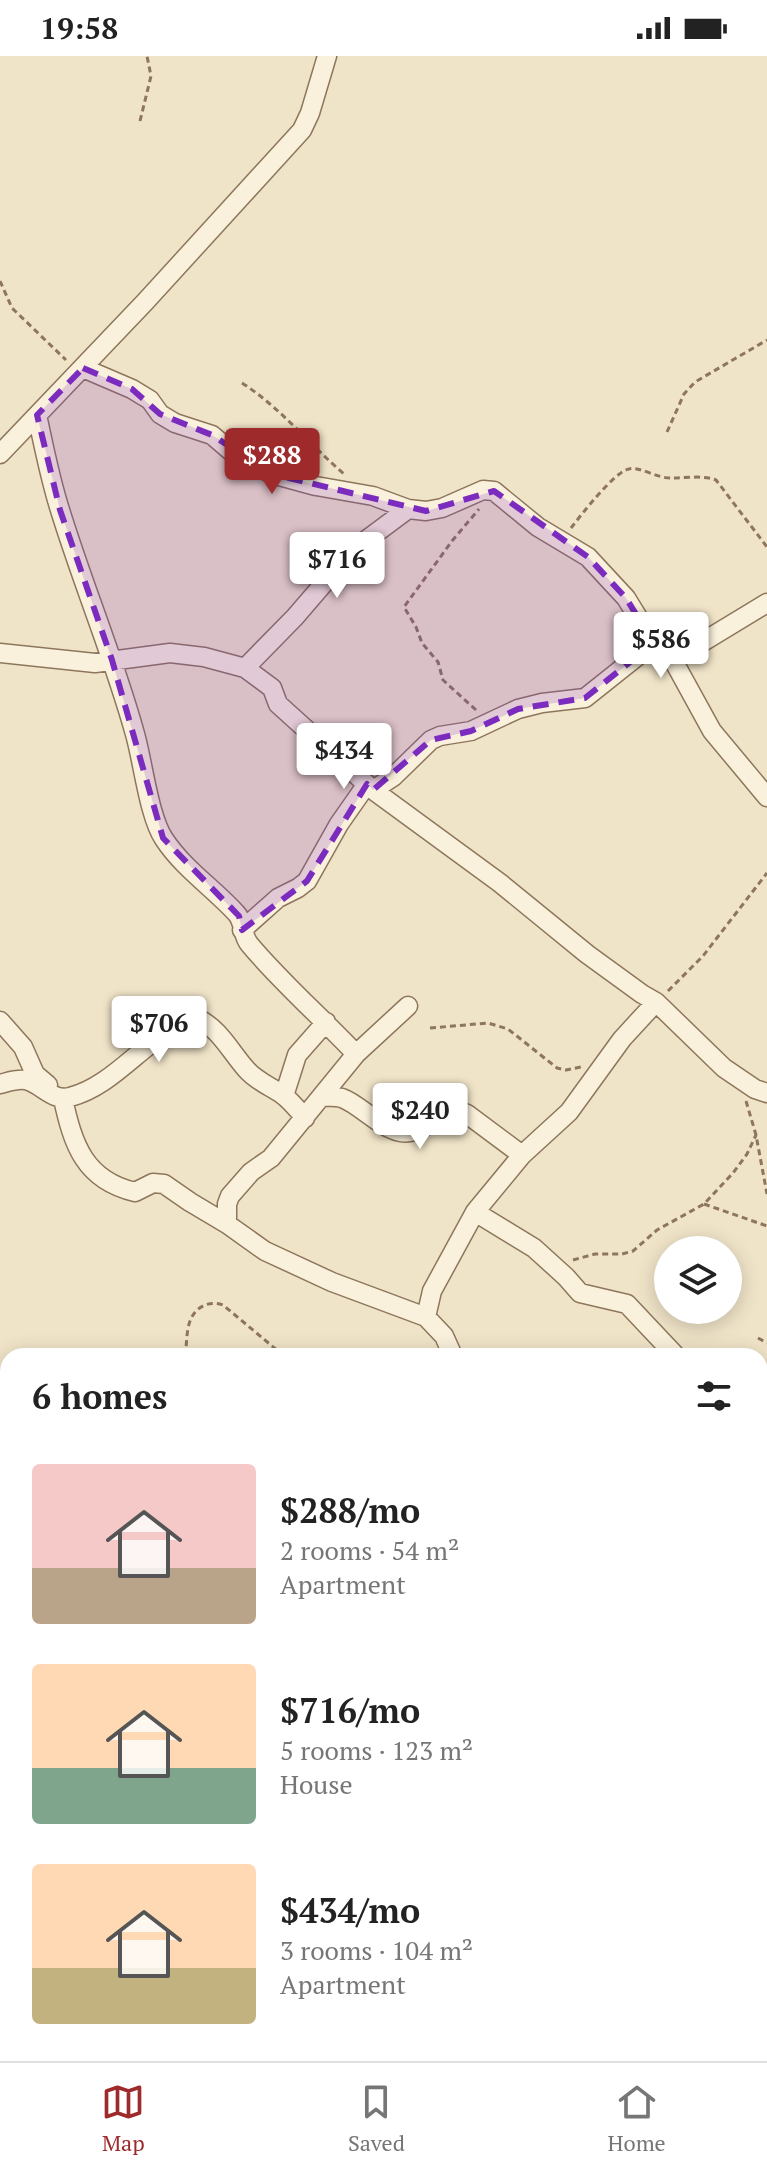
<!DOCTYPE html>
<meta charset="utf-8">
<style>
:root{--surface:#fff;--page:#f2f2f2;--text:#222;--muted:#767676;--line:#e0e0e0;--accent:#9e2a2b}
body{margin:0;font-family:"PT Serif",serif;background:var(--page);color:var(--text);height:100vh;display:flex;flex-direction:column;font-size:30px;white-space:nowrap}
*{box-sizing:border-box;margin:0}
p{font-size:26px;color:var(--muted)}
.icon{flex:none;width:44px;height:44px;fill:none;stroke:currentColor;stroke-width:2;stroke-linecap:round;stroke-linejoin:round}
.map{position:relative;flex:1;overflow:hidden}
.sheet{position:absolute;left:0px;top:1292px;width:768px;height:714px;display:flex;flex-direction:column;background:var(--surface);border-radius:24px 24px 0 0;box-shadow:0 4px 20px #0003}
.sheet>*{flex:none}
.controls{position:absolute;left:654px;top:1180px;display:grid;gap:16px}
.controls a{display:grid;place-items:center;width:88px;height:88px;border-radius:50%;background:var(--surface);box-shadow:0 4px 20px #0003;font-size:40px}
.price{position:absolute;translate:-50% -68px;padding:0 18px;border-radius:8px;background:#fff;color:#222;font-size:26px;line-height:52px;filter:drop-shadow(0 2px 4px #0008)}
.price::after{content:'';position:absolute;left:50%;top:48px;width:24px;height:18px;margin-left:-12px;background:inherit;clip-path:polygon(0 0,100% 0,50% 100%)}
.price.active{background:var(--accent);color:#fff}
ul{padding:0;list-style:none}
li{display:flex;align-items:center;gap:24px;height:200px;padding:0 32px}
li span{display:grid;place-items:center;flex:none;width:224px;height:160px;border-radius:8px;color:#555}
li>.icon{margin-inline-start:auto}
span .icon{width:96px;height:96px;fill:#fffc;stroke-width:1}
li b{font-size:34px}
h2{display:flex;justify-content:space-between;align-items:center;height:96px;padding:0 32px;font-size:34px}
.status{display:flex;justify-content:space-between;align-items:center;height:56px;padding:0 40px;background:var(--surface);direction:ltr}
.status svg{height:22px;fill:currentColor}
.dock{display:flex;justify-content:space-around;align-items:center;height:112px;border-top:2px solid var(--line);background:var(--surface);font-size:22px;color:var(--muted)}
.dock a{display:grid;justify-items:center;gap:4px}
.dock .active{color:var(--accent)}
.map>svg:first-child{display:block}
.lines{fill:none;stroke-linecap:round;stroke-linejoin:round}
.street-casing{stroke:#8d765c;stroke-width:21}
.path{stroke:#8d765c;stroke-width:3;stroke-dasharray:6 4;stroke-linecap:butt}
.street{stroke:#faf1dc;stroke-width:18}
.marked{fill:#7b2cbf;fill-opacity:0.2;stroke:#7b2cbf;stroke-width:6;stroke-dasharray:16 10;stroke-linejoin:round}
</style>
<div class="status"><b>19:58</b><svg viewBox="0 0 49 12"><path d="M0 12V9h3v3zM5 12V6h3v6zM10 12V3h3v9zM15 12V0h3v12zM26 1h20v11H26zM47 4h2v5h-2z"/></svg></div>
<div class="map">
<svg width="767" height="2005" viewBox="0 0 767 2005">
<rect width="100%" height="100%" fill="#f0e4c8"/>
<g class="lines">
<g class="street-casing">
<path id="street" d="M83 312 132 333 150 344 160 358 175 367 212 379 233 397 272 418 316 430 373 440 408 453 426 455 442 452 483 434 494 435 538 471 588 501 626 542 658 594
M37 359C44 391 50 423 60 454 83 529 114 602 135 678 143 706 149 761 164 783 183 812 213 832 236 857 245 866 241 879 250 889 283 928 321 961 356 998
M0 398 145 246 302 74 310 57 327 0
M0 597 95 607 170 597 204 601 245 612 272 632 278 648 373 734 500 827 587 898 642 938 656 946 724 1012 755 1033 767 1037
M673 604 767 547
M245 612 295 561 344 504 365 485 408 453
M373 734 393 721 431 684 440 680 471 675 518 653 542 647 585 642 644 595 652 593 658 594 673 604 712 675 767 741
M242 874 278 842 298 832 307 825 339 768 367 728
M0 965 23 991 35 1018 48 1029
M0 1028C8 1026 16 1023 25 1024 41 1027 52 1046 70 1041 102 1033 127 1006 153 986 166 975 182 969 197 962 220 973 230 995 246 1013 256 1025 270 1030 283 1039 291 1045 298 1054 305 1062
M284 1040 297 999 326 966
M322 1041C329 1041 335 1040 342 1042 362 1049 388 1081 410 1076 424 1073 438 1062 450 1055L458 1054 467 1058 522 1099
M63 1043C73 1088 84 1124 135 1136L153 1127 164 1128 190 1146 227 1168 265 1195 332 1226 426 1261 444 1280 453 1300
M475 1156 534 1192 566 1221 580 1237 627 1248 676 1300
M227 1168V1148L230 1140 251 1116 271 1102 356 998 408 950
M426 1261 432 1235 475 1156 522 1099 569 1056 622 983 656 946
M760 1342 767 1344
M760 1436 767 1439
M760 1465 767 1463
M0 1745 8 1738
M760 1816 767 1817
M0 1847H8
M760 1985 767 1989
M559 1998 583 2005"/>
</g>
<path class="path" d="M140 65 151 20 147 0
M0 225 12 252 66 304
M242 327C281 352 309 388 344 418
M667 376 684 338 695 326 767 284
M571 472C581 459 615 415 629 413 640 410 658 423 672 422 686 422 703 419 716 424L767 491
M476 654 443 624 438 606 422 587 416 571 404 551 452 485 479 453
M668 935 703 900 767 817
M430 972 488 967 508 973 557 1012 566 1014 581 1011
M746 1045 756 1079 767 1138
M704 1148 767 1170
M573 1204 595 1198H622L633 1195 657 1174 704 1148 733 1117 747 1098 756 1079
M758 1282 767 1287
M115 1293 119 1300
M185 1300C187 1289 186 1276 190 1265 195 1251 209 1244 223 1249L284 1300
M0 1455 8 1454
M0 1538 8 1524
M0 1644 8 1653"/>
<use href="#street" class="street"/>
</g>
<path class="marked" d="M83 312 132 333 160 358 212 379 272 418 426 455 494 435 588 501 626 542 658 594 644 595 585 642 518 653 471 675 431 684 373 734 367 728 307 825 242 874 239 860 163 782 112 604 60 454 37 359Z"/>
</svg>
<div class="controls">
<a><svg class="icon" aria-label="layers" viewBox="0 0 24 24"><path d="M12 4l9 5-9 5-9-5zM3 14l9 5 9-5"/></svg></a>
</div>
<b class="price active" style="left:272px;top:440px">$288</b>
<b class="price" style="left:337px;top:544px">$716</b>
<b class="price" style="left:661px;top:624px">$586</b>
<b class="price" style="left:344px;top:735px">$434</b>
<b class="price" style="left:159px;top:1008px">$706</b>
<b class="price" style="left:420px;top:1095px">$240</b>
<section class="sheet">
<h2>6 homes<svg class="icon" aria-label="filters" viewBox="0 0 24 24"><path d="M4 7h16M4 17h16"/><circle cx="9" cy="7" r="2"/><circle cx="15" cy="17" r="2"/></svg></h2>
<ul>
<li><span style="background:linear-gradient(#f6c9c9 65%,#b9a48a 0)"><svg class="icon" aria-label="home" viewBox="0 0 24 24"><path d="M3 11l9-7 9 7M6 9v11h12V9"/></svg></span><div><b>$288/mo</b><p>2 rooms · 54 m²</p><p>Apartment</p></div></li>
<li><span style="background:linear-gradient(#ffd9b3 65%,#7fa58c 0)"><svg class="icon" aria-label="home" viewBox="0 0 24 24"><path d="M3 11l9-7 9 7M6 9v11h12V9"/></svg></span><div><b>$716/mo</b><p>5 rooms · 123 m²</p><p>House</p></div></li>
<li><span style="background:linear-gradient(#ffd9b3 65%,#c2b280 0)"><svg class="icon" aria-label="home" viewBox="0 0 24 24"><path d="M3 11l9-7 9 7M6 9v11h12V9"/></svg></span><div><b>$434/mo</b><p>3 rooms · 104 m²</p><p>Apartment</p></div></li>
</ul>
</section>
</div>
<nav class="dock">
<a class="active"><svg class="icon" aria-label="map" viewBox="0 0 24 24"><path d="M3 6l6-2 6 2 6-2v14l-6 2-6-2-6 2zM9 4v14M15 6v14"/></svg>Map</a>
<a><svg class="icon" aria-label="saved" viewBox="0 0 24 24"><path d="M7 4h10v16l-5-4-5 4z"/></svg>Saved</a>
<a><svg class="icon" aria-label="home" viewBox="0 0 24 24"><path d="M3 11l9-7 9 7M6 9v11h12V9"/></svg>Home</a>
</nav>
